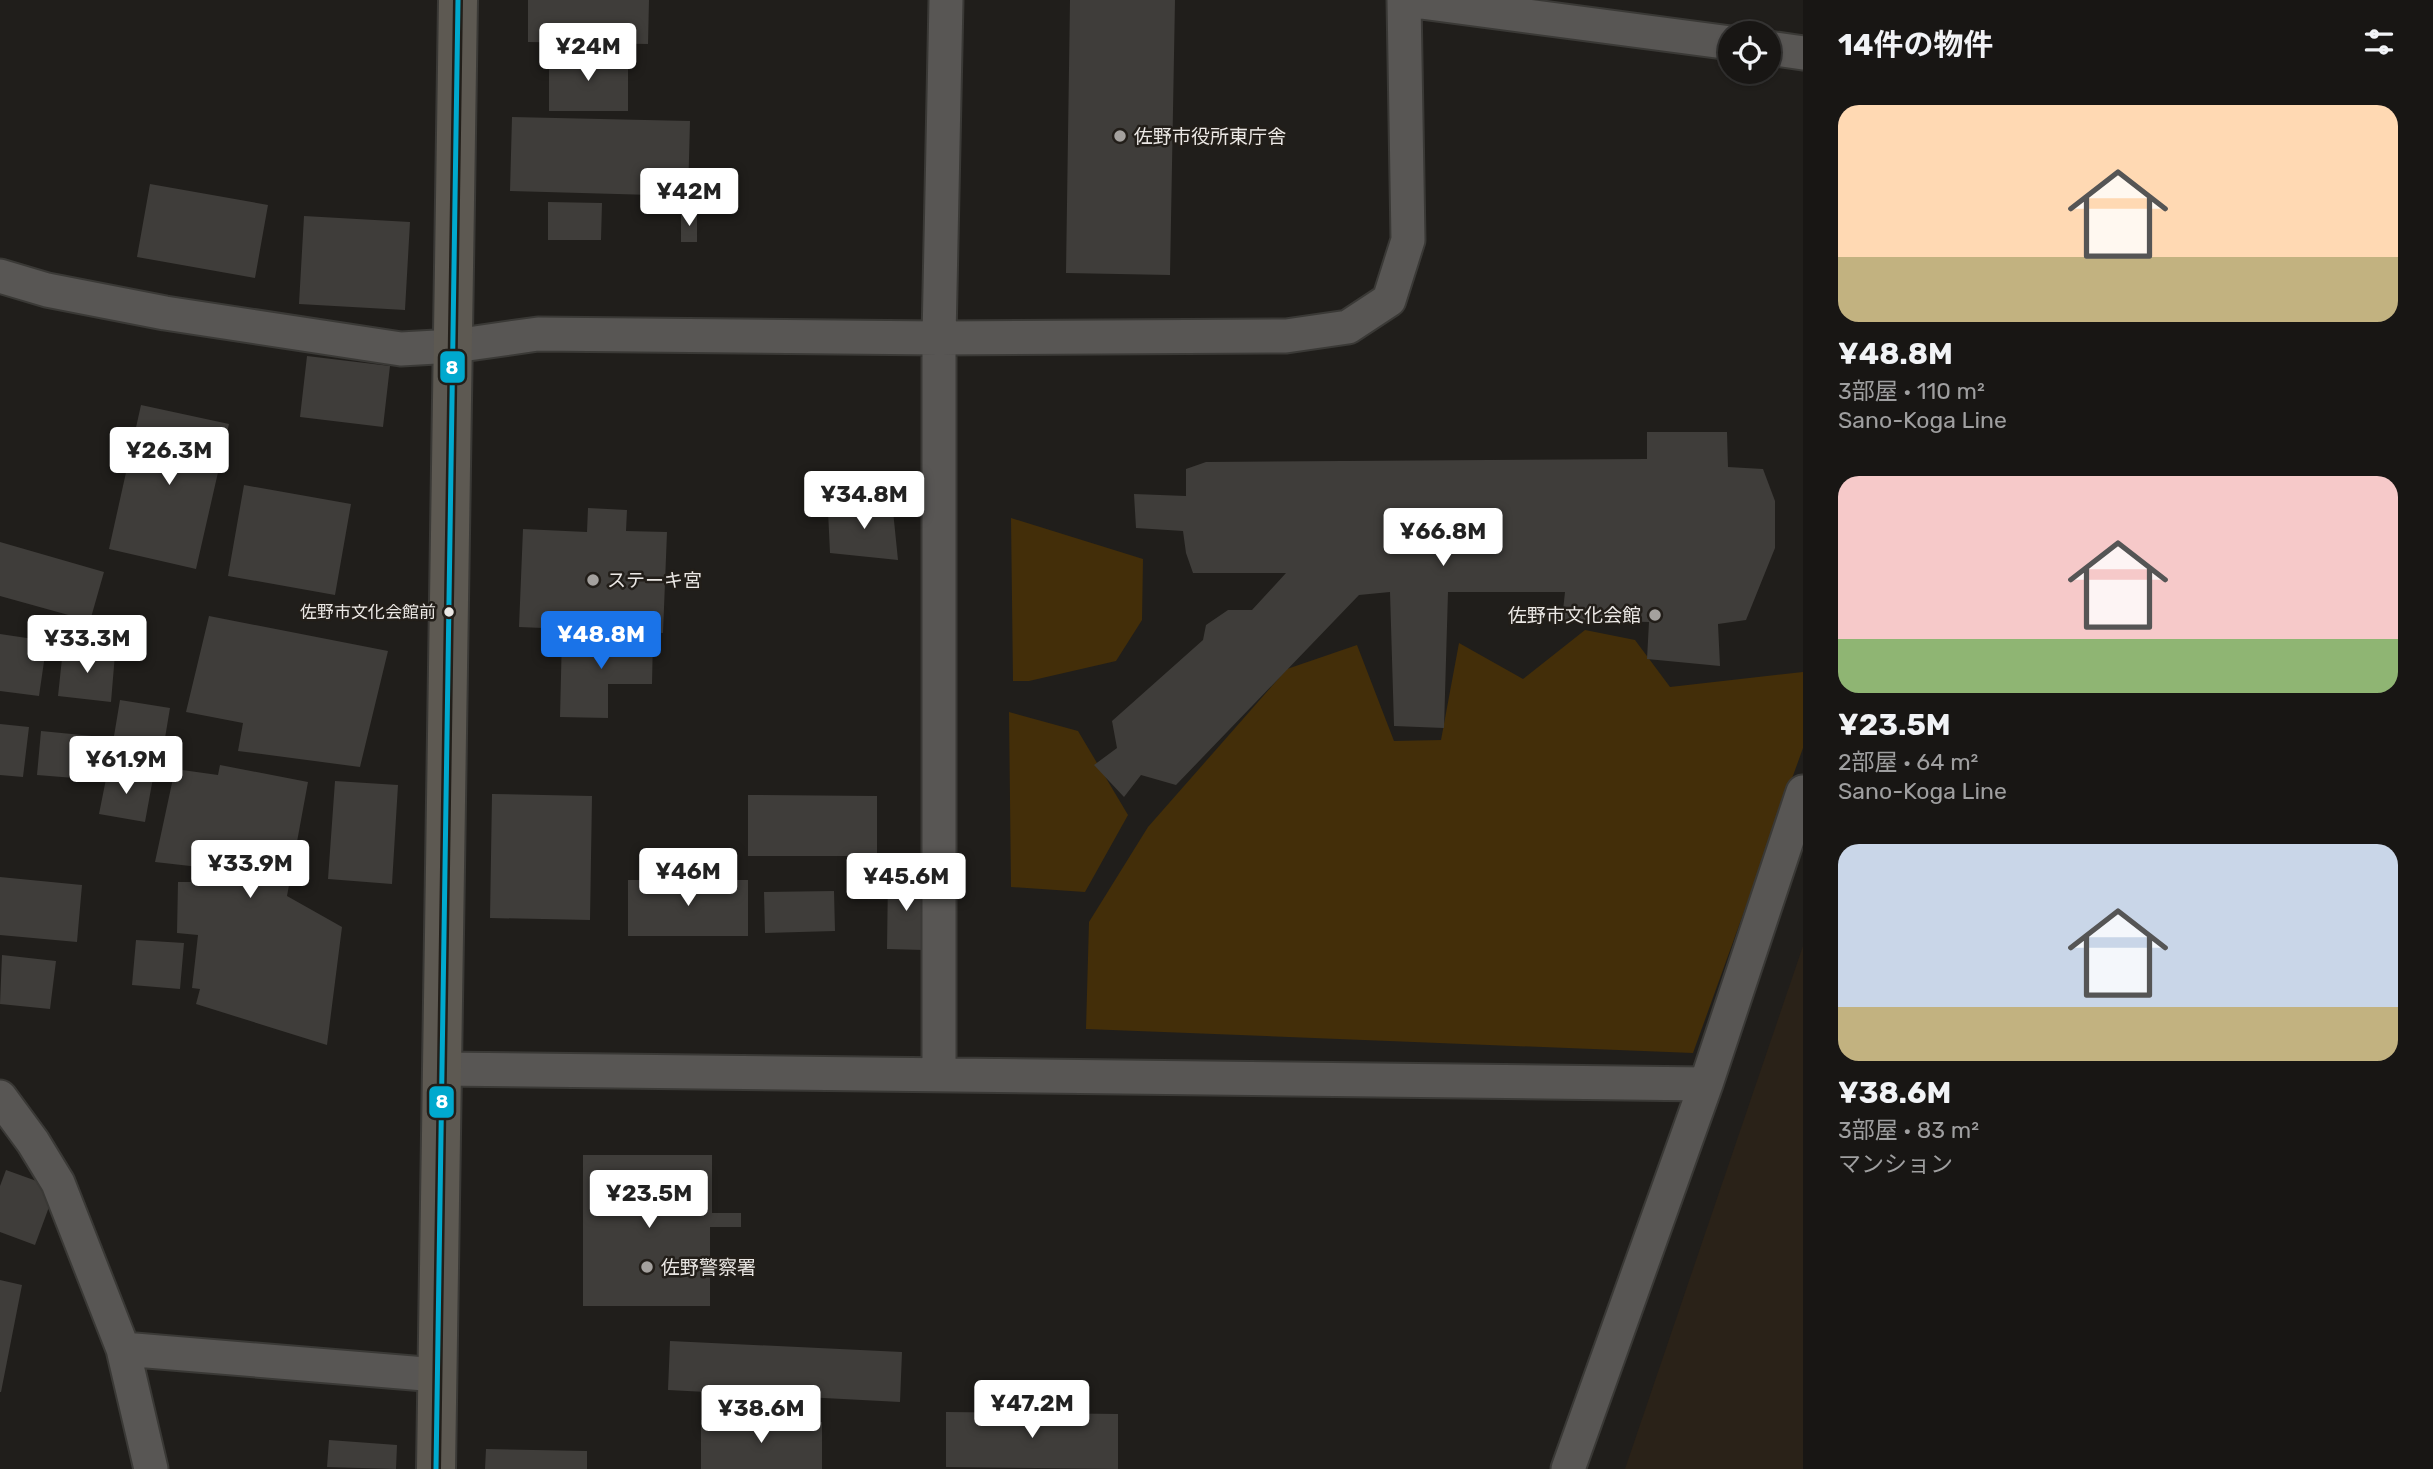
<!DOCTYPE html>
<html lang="ja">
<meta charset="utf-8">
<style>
:root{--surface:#181614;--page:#211f1d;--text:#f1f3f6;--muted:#9f9fa0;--line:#363534;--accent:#1a73e8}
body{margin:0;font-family:Rubik,"Noto Sans JP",sans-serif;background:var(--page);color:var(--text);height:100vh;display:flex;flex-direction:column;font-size:26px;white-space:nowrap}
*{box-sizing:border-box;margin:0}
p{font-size:23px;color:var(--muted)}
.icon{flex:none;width:38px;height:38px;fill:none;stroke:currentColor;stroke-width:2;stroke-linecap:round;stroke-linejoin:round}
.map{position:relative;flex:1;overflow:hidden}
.sheet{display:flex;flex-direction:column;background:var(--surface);width:630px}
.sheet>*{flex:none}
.buttons{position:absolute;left:1718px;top:21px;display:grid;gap:14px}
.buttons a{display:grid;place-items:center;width:63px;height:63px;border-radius:50%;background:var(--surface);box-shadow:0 2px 5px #0004,0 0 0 2px var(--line);font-size:35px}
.price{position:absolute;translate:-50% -60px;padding:0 16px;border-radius:7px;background:#fff;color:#222;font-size:23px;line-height:46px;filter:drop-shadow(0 2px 4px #0008)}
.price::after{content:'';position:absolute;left:50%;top:42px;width:21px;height:16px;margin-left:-10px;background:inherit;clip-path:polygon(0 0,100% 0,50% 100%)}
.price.current{background:var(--accent);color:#fff}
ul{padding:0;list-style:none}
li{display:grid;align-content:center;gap:14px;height:371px;padding:0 35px}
li span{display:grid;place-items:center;height:217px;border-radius:21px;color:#555}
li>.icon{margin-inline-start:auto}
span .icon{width:126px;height:126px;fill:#fffc;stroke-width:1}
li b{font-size:30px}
h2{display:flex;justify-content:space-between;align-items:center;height:84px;padding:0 35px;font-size:30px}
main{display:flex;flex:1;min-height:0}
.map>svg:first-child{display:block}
.built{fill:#2a2218}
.green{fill:#432e09}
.building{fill:#3f3d3a}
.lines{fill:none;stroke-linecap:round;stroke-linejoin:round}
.minor-casing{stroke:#3a3936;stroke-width:37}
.major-casing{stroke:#3a3936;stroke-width:42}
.minor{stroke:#585654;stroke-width:33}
.major{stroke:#5d5952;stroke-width:38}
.bus-1-casing{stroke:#221e19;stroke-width:10}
.bus-1{stroke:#00a9ce;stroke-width:5}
.poi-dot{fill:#a4a19e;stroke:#221e19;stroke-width:2.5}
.bus-dot{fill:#ebe8e5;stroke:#221e19;stroke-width:2.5}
.labels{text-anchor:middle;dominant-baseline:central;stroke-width:5;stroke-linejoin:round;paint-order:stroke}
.bus-label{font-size:17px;fill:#ebe8e5;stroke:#221e19;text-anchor:end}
.poi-label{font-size:19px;fill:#ebe8e5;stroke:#221e19;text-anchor:start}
.line-badge{stroke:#221e19;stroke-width:2.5}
.badge-label{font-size:19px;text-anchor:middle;font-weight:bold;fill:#fff}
</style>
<main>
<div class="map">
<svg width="1803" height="1469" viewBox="0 0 1803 1469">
<rect width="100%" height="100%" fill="#201e1b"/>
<path class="built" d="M1803 946V1469H1625Z"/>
<path class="green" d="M1011 518 1143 559 1142 620 1116 661 1029 681H1013Z
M1585 630 1635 640 1670 687 1803 672V748L1693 1053 1086 1029 1089 922 1148 827 1287 669 1357 645 1394 741 1441 740 1459 643 1523 679Z
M1009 712 1078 731 1128 815 1085 892 1011 887Z"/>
<path class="building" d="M528 0H649L648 44 528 42Z
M1070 0H1175L1170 275 1066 273Z
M549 55H628V111H549Z
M512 117 690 121 688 196 510 191Z
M150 184 268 205 255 278 137 257Z
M548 202 602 203 601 240H548Z
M681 214H697V242H681Z
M304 216 410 222 405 310 299 304Z
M307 356 390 366 383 427 300 417Z
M141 405 229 424 196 569 109 549Z
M1647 432H1727L1728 467 1763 469 1775 501V548L1746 620 1718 624 1720 666 1647 659 1649 622 1562 620 1565 592H1448L1444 728 1394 726 1390 592 1359 595 1176 785 1141 775 1124 797 1094 765 1117 748 1112 721 1203 640 1206 625 1228 610H1252L1286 573H1193L1186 553 1183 531 1136 528 1134 494 1186 496V469L1206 462 1647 459Z
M244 485 351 504 335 595 228 576Z
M892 501 898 560 830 553 828 511Z
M588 508 627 510 626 531 667 532 663 633 519 627 523 529 587 532Z
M0 542 104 572 90 621 0 596Z
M209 616 388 651 360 767 238 751 243 723 186 712Z
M0 634 47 641 39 696 0 691Z
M562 635 653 637 652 684H608V718L560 717Z
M63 649 115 654 111 702 58 696Z
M120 700 170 708 164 744 114 736Z
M0 724 29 727 23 777 0 775Z
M41 731 92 736 87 779 37 775Z
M220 765 308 782 287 896 342 927 327 1045 196 1004 200 989 192 988 198 935 177 933 178 882H197L199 867 155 862 175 769 218 775Z
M108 769 153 778 145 822 99 814Z
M335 781 398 785 392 884 328 879Z
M492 794 592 796 590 920 490 918Z
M748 795 877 796V856H748Z
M888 876 925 877 924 950 887 949Z
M0 877 82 885 77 942 0 935Z
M628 880H748V936H628Z
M834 891 835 931 765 933 764 892Z
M136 940 184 943 180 989 132 985Z
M2 955 56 961 50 1009 0 1004Z
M583 1155H712V1213H741V1227H710V1306H583Z
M6 1170 56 1188 35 1245 0 1232V1186Z
M0 1280 22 1285 1 1392H0Z
M670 1341 902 1352 900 1402 668 1390Z
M946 1412 1118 1414V1469L946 1467Z
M701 1420 822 1422V1469H701Z
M329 1440 397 1445 396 1469 327 1467Z
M486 1449 587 1451V1469H485Z"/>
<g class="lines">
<g class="minor-casing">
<path id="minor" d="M1406 0 1731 43
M1769 48 1803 53
M0 276 47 290 165 313 401 349 454 346 538 334 939 338 1286 336 1348 327 1389 300 1408 240 1404 0
M441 1069 1706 1084
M939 1073V338L946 0
M0 1097 33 1142 58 1183 123 1349 151 1469
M123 1349 437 1375
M1568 1469 1706 1084 1803 792"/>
</g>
<g class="major-casing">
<path id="major" d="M436 1469 458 0"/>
</g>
<use href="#minor" class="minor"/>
<use href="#major" class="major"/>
<g class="bus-1-casing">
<path id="bus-1" d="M436 1469 458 0"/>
</g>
<use href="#bus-1" class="bus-1"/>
</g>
<g class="poi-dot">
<circle cx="1120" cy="136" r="7"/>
<circle cx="593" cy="580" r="7"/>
<circle cx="1655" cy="615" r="7"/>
<circle cx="647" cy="1267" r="7"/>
</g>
<circle class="bus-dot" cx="449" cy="612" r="6"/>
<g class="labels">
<g class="bus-label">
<text x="436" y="612">佐野市文化会館前</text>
</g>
<g class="poi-label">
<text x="1134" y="136">佐野市役所東庁舎</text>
<text x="607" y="580">ステーキ宮</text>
<text x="1641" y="615" text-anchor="end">佐野市文化会館</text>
<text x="661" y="1267">佐野警察署</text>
</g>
</g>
<g class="line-badge">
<rect x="439" y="350" width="27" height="34" rx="7" fill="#00a9ce"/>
<rect x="428" y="1085" width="27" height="34" rx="7" fill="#00a9ce"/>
</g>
<g class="badge-label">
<text x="452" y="374">8</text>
<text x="442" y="1108">8</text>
</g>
</svg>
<div class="buttons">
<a><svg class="icon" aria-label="locate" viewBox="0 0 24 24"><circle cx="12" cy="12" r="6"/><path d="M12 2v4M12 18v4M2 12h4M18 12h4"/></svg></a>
</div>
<b class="price" style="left:588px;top:83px">¥24M</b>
<b class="price" style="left:689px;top:228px">¥42M</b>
<b class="price" style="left:169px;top:487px">¥26.3M</b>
<b class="price" style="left:864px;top:531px">¥34.8M</b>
<b class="price" style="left:1443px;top:568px">¥66.8M</b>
<b class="price current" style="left:601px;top:671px">¥48.8M</b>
<b class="price" style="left:87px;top:675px">¥33.3M</b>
<b class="price" style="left:126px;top:796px">¥61.9M</b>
<b class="price" style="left:250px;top:900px">¥33.9M</b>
<b class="price" style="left:688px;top:908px">¥46M</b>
<b class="price" style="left:906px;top:913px">¥45.6M</b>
<b class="price" style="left:649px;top:1230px">¥23.5M</b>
<b class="price" style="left:1032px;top:1440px">¥47.2M</b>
<b class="price" style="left:761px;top:1445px">¥38.6M</b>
</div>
<section class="sheet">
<h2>14件の物件<svg class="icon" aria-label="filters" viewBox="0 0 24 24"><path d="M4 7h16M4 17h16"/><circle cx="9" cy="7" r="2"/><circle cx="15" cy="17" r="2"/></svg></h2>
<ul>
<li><span style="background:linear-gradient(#ffd9b3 70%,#c2b280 0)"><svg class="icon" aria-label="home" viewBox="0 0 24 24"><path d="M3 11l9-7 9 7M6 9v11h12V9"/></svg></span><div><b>¥48.8M</b><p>3部屋 · 110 m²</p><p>Sano-Koga Line</p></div></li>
<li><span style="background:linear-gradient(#f6c9c9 75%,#8fb573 0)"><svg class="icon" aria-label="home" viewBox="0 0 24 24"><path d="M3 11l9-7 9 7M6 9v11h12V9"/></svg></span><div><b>¥23.5M</b><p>2部屋 · 64 m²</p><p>Sano-Koga Line</p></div></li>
<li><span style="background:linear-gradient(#c9d6e8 75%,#c2b280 0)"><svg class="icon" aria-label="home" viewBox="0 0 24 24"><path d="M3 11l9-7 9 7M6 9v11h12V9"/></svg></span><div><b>¥38.6M</b><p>3部屋 · 83 m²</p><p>マンション</p></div></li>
</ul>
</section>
</main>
